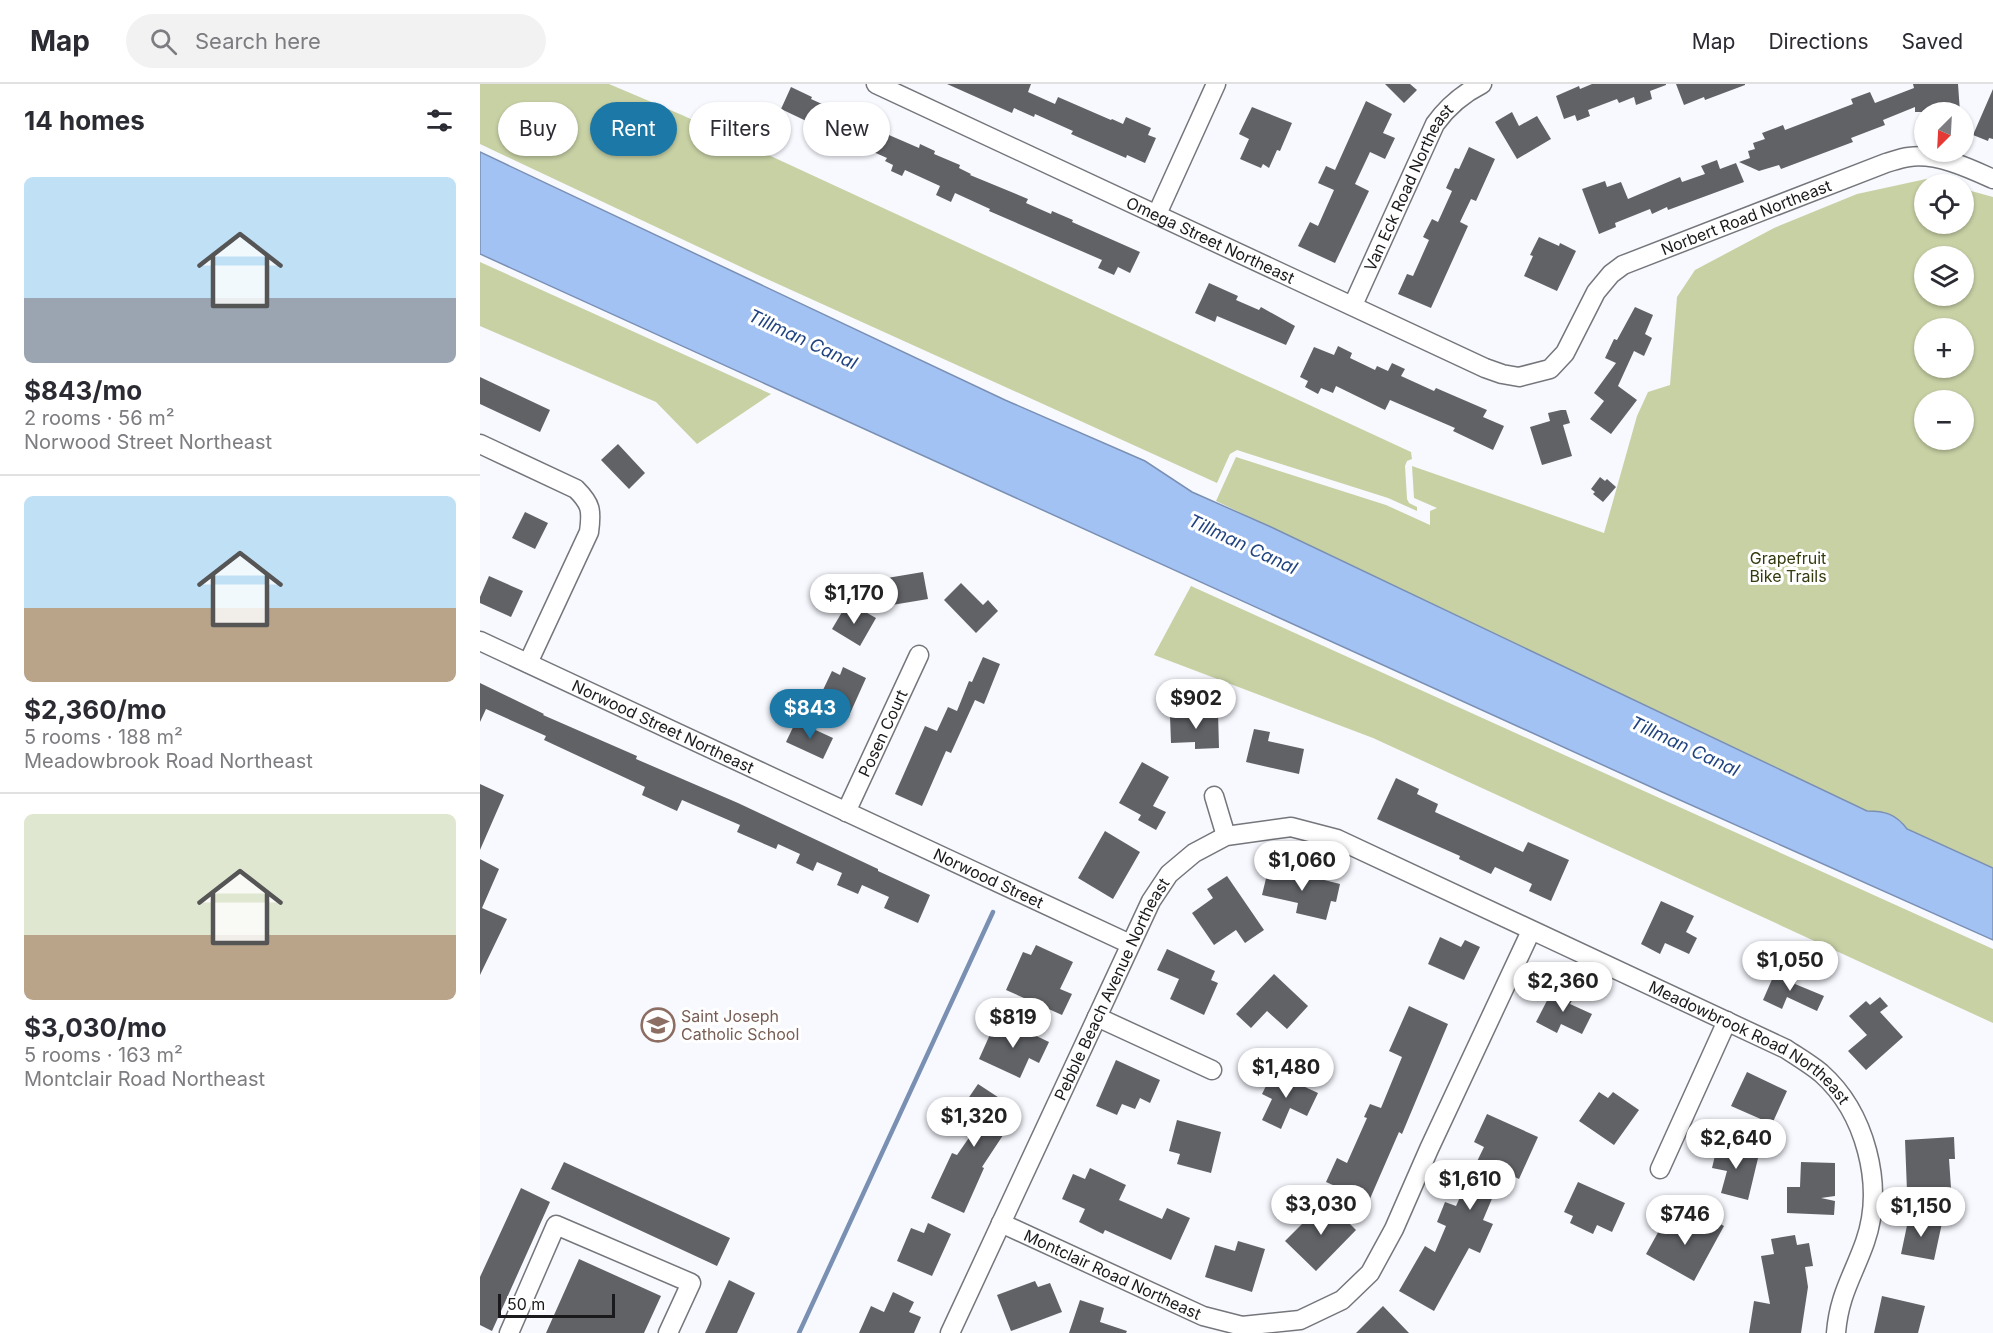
<!DOCTYPE html>
<meta charset="utf-8">
<style>
:root{--surface:#fff;--page:#f2f2f3;--text:#2b2b33;--muted:#7c7c81;--line:#e1e1e2;--accent:#1c79a7}
body{margin:0;font-family:Inter,sans-serif;background:var(--page);color:var(--text);height:100vh;display:flex;flex-direction:column;font-size:22px;white-space:nowrap}
*{box-sizing:border-box;margin:0}
p{font-size:20px;color:var(--muted)}
.icon{flex:none;width:33px;height:33px;fill:none;stroke:currentColor;stroke-width:2;stroke-linecap:round;stroke-linejoin:round}
.map{position:relative;flex:1;overflow:hidden}
.panel{display:flex;flex-direction:column;background:var(--surface);width:480px}
.panel>*{flex:none}
.hud{position:absolute;left:18px;top:18px;width:570px;height:54px;display:flex;gap:12px}
.needle{width:39px;rotate:204deg}
.controls{position:absolute;left:1434px;top:18px;display:grid;gap:12px}
.controls a{display:grid;place-items:center;width:60px;height:60px;border-radius:50%;background:var(--surface);box-shadow:0 2px 4px #0004;font-size:30px}
.scale{position:absolute;left:18px;bottom:15px;width:117px;box-sizing:border-box;padding-left:6px;border:3px solid #1a1a1c;border-top:0;font-size:16px;line-height:21px;white-space:nowrap;color:#1a1a1c;-webkit-text-stroke:4px #fff;paint-order:stroke}
.price{position:absolute;translate:-50% -51px;padding:0 14px;border-radius:21px;background:#fff;color:#222;font-size:20px;line-height:39px;filter:drop-shadow(0 2px 3px #0008)}
.price::after{content:'';position:absolute;left:50%;top:36px;width:18px;height:14px;margin-left:-9px;background:inherit;clip-path:polygon(0 0,100% 0,50% 100%)}
.price.selected{background:var(--accent);color:#fff}
ul{padding:0;list-style:none}
li{display:grid;align-content:center;gap:12px;height:318px;padding:0 24px}
li+li{border-top:2px solid var(--line)}
li span{display:grid;place-items:center;height:186px;border-radius:9px;color:#555}
li>.icon{margin-inline-start:auto}
span .icon{width:108px;height:108px;fill:#fffc;stroke-width:1}
li b{font-size:26px}
h2{display:flex;justify-content:space-between;align-items:center;height:72px;padding:0 24px;font-size:26px}
.tag{padding:0 21px;border-radius:27px;background:var(--surface);box-shadow:0 2px 4px #0004;font-size:21px;line-height:54px}
.tag.selected{background:var(--accent);color:#fff}
header{display:flex;align-items:center;gap:36px;box-sizing:border-box;height:84px;padding:0 30px;background:var(--surface);border-bottom:2px solid var(--line)}
header strong{font-size:28px}
nav{display:flex;gap:33px;margin-inline-start:auto;font-size:21px}
.search{width:420px;height:54px;background:var(--page);display:flex;align-items:center;gap:15px;box-sizing:border-box;padding:0 21px;border-radius:33px;color:var(--muted);font-size:22px}
main{display:flex;flex:1;min-height:0}
.map>svg:first-child{display:block}
.green{fill:#c7d1a4;fill-rule:evenodd}
.water{fill:#a3c2f4;stroke:#7a90b3;stroke-width:1.5}
.lines{fill:none;stroke-linecap:round;stroke-linejoin:round}
.stream{stroke:#7a90b3;stroke-width:4.5}
.building{fill:#606266}
.minor-casing{stroke:#74767b;stroke-width:21}
.minor{stroke:#fff;stroke-width:18}
.labels{text-anchor:middle;dominant-baseline:central;stroke-width:6;stroke-linejoin:round;paint-order:stroke}
.street-label{font-size:16px;fill:#1a1a1c;stroke:#fff}
.park-label{font-size:16px;fill:#333b0f;stroke:#fff}
.education-label{font-size:16px;fill:#785e54;stroke:#fff;text-anchor:start}
.water-label{font-size:18px;font-style:italic;fill:#214480;stroke:#fff}
</style>
<header>
<strong>Map</strong>
<div class="search"><svg class="icon" aria-label="search" viewBox="0 0 24 24"><circle cx="10" cy="10" r="6"/><path d="M15 15l6 6"/></svg>Search here</div>
<nav><a>Map</a><a>Directions</a><a>Saved</a></nav>
</header>
<main>
<section class="panel">
<h2>14 homes<svg class="icon" aria-label="filters" viewBox="0 0 24 24"><path d="M4 7h16M4 17h16"/><circle cx="9" cy="7" r="2"/><circle cx="15" cy="17" r="2"/></svg></h2>
<ul>
<li><span style="background:linear-gradient(#bfe0f5 65%,#9aa5b1 0)"><svg class="icon" aria-label="home" viewBox="0 0 24 24"><path d="M3 11l9-7 9 7M6 9v11h12V9"/></svg></span><div><b>$843/mo</b><p>2 rooms · 56 m²</p><p>Norwood Street Northeast</p></div></li>
<li><span style="background:linear-gradient(#bfe0f5 60%,#b9a48a 0)"><svg class="icon" aria-label="home" viewBox="0 0 24 24"><path d="M3 11l9-7 9 7M6 9v11h12V9"/></svg></span><div><b>$2,360/mo</b><p>5 rooms · 188 m²</p><p>Meadowbrook Road Northeast</p></div></li>
<li><span style="background:linear-gradient(#dfe7d0 65%,#b9a48a 0)"><svg class="icon" aria-label="home" viewBox="0 0 24 24"><path d="M3 11l9-7 9 7M6 9v11h12V9"/></svg></span><div><b>$3,030/mo</b><p>5 rooms · 163 m²</p><p>Montclair Road Northeast</p></div></li>
</ul>
</section>
<div class="map">
<svg width="1513" height="1249" viewBox="0 0 1513 1249">
<rect width="100%" height="100%" fill="#f7f9ff"/>
<path class="green" d="M0 0H129L202 31 931 368 932 375 927 377 925 382 927 415 929 419 937 423V427L908 414 757 366 750 370 737 399 276 190 0 60Z
M1446 95 1468 100H1444V140H1484V105L1513 113V784L1387 727 736 417 756 373 906 421 950 441V427L957 424 934 414 932 382 1124 449 1157 332 1168 308 1190 301 1197 213 1215 186 1294 144 1377 110ZM1444 172H1484V212H1444ZM1444 244H1484V284H1444ZM1444 316H1484V356H1444Z
M0 178 291 310 217 360 176 318 0 242Z
M711 502 1513 865V939L893 654 674 571Z"/>
<path class="water" d="M0 68 525 316 665 377 712 408 791 443 1387 727C1405 727 1416 730 1427 745L1513 784V856L1182 708 0 170Z"/>
<g class="lines">
<path class="stream" d="M319 1249 513 828"/>
</g>
<path class="building" d="M467 0H551L548 8 575 20 578 13 631 36 632 35 643 40 646 33 671 44 668 51 676 54 665 79 647 71 646 74 591 50 593 47 555 30 554 33 534 24 532 29Z
M905 0H930L937 6 924 19Z
M1112 0H1186V1L1170 7 1172 15 1156 21 1154 13 1139 19 1137 15 1108 26 1110 32 1097 37 1095 31 1084 35 1076 12 1099 2 1100 5Z
M1196 0H1265V1L1225 16 1224 13 1204 21Z
M1433 0H1478L1480 28H1435V23L1403 36 1405 41 1371 54 1373 58 1301 85 1299 81 1279 87 1259 78 1270 74 1268 67 1275 65 1273 59 1285 55 1282 49 1303 41 1305 46 1373 20 1371 15 1390 8 1395 19 1434 4Z
M311 3 332 13 331 15 362 29 363 27 381 35 382 32 404 42 402 48 439 64 440 60 455 67 454 70 480 81 479 84 491 90 490 91 548 115 546 119 571 130 572 127 593 136 592 138 660 168 650 189 638 183 634 191 618 184 622 176 509 127 510 125 475 109 471 118 456 111 460 102 425 86 422 92 411 87 413 81 405 77 407 74 380 62 376 70 358 62 362 54 301 25Z
M1513 5V55L1509 54 1508 57 1493 51Z
M886 17 912 30 903 49 915 54 905 75 890 68 875 100 889 107 855 179 818 162 830 138 838 142 854 106 838 99 846 82 855 86Z
M772 23 812 39 800 67 797 66 789 84 783 80 781 84 760 75 769 55 759 50Z
M1032 28 1039 42 1057 32 1071 55 1037 75 1015 38Z
M989 63 1015 75 996 117 991 115 980 138 988 142 951 224 918 210 927 190 933 192 949 156 943 153 952 135 958 138 972 107 966 104 975 84 979 85Z
M1237 76 1240 85 1256 79 1264 98 1188 126 1187 123 1172 130 1170 125 1135 139 1136 143 1119 150 1102 105 1125 97 1127 103 1141 98 1148 115 1200 93 1202 98 1225 90 1221 82Z
M1059 153 1079 162 1080 159 1096 167 1077 207 1044 192 1053 172 1050 171Z
M729 199 758 212 756 216 779 226 781 223 815 242 806 261 737 232 735 238 715 229Z
M1155 223 1173 231 1165 250 1172 254 1164 272 1154 267 1138 302 1157 316 1131 350 1110 335 1124 317 1114 309 1136 279 1125 274 1134 255 1137 256Z
M858 262 872 269 870 274 895 286 897 282 908 287 912 279 925 285 921 292 954 307 956 304 1007 326 1003 333 1024 342 1013 366 973 347 975 344 910 316 905 326 856 302 853 309 841 304 838 310 825 303 828 297 820 293 834 263 854 271Z
M0 293 70 326 60 348 0 320Z
M1081 326H1086L1090 339 1083 341 1092 372 1062 381 1050 343 1070 337 1068 329Z
M138 360 165 389 149 405 121 376Z
M1120 393 1125 397 1127 395 1136 403 1123 418 1113 410 1115 408 1111 405Z
M45 428 68 439 55 465 32 454Z
M443 488 448 515 406 522 401 495Z
M9 492 43 507 31 533 0 519V513Z
M481 499 503 521 508 516 518 527 496 549 464 516Z
M365 523 377 530 380 525 396 534 380 562 352 545Z
M503 573 520 580 504 620 495 616 471 669 466 667 442 722 415 710 445 642 457 647 468 623 477 627 489 597 492 598Z
M363 583 386 594 368 634 345 623 351 609 343 606 352 587 360 591Z
M0 599 64 630 63 631 157 672 156 675 258 719 398 785V787L450 811 438 839 404 824 409 813 382 801 378 810 357 801 362 789 337 778 333 787 316 779 320 770 298 760 296 765 257 748 260 741 202 716 197 727 162 711 165 703 64 656 66 652 6 625 0 638Z
M738 628 739 664 715 665V658L691 659 690 632Z
M316 637 353 654 343 675 306 658Z
M774 645 790 648 788 657 824 665 819 690 766 678Z
M662 678 689 693 673 722 686 728 676 746 658 736 661 731 639 719Z
M916 694 939 705 937 710 958 720 955 728 1043 768 1048 758 1089 776 1071 817 1049 807 1052 800 1015 783 1011 790 979 775 980 772 897 735Z
M0 700 24 711 0 766Z
M625 747 660 768 633 815 598 794Z
M0 775 19 785 2 824 27 835 0 891Z
M789 782 860 800 856 818 851 817 846 836 816 829 818 819 782 811Z
M747 792 784 846 765 859 756 846 734 861 712 829 733 814 727 805Z
M1181 817 1214 832 1206 848 1217 854 1209 870 1185 859 1180 870 1161 860Z
M960 853 981 863 985 856 1000 863 984 896 948 880Z
M556 861 593 878 580 905 592 910 582 931 526 906 543 868 551 871Z
M687 865 735 887 731 896 738 899 724 931 690 915 699 895 677 886Z
M1297 884 1318 893 1315 900 1344 912 1337 927 1307 913 1302 925 1283 916Z
M794 890 828 922 807 945 787 927 771 944 756 930Z
M1074 903 1094 913 1090 920 1112 930 1102 950 1081 940 1077 949 1056 938Z
M1400 913 1408 922 1400 928 1423 953 1386 986 1368 967 1387 951 1369 932 1386 917 1390 921Z
M929 922 968 940 922 1050 919 1048 889 1117 846 1098 857 1074 867 1079 887 1034 884 1033 890 1020 901 1024 922 973 909 967Z
M527 938 569 958 559 979 549 974 540 994 499 975 512 946 521 950Z
M636 976 680 996 670 1019 660 1014 655 1025 642 1020 637 1031 616 1022Z
M793 988 838 1009 827 1032 810 1024 801 1045 782 1036 792 1015 782 1010Z
M1267 988 1307 1007 1292 1040 1251 1022Z
M498 1000 539 1027 502 1083 504 1084 484 1129 451 1114 472 1069 477 1071 495 1045 486 1039 491 1032 481 1025Z
M1119 1008 1128 1014 1133 1008 1159 1026 1134 1061 1099 1037Z
M1007 1030 1058 1053 1039 1095 1026 1089 1021 1099 1019 1098 1003 1136 1013 1140 1000 1169 989 1164 954 1227 919 1207 945 1162 955 1168 966 1142 957 1138 965 1118 976 1122 986 1100 1004 1063 994 1058Z
M697 1036 741 1048 731 1089 697 1080 700 1070 689 1067Z
M1474 1053 1475 1075H1469L1471 1104 1427 1107 1425 1056Z
M1238 1059 1279 1070 1268 1116 1241 1109 1247 1087 1232 1084Z
M84 1078 250 1154 237 1182 71 1105Z
M1321 1078 1355 1079V1112L1341 1114 1355 1117 1354 1131 1307 1129V1103H1320Z
M610 1084 646 1101 639 1116 682 1135 687 1124 710 1134 691 1176 625 1146 623 1150 599 1138 605 1125 582 1115 593 1090 605 1095Z
M1098 1098 1145 1119 1132 1148 1117 1141 1113 1150 1090 1139 1093 1132 1084 1128Z
M41 1104 70 1118 12 1247 0 1241V1193Z
M846 1116 876 1146 836 1187 805 1157Z
M1222 1130 1244 1142 1214 1197 1166 1170 1186 1134 1211 1148Z
M1429 1132 1462 1139 1454 1176 1421 1170Z
M448 1139 471 1150 452 1192 417 1177 431 1144 444 1149Z
M1315 1151 1317 1161 1329 1159 1333 1182 1325 1183 1328 1203 1321 1249H1269L1274 1217 1290 1220 1281 1172 1294 1170 1291 1155Z
M758 1157 785 1165 772 1208 725 1193 735 1161 755 1167Z
M99 1175 181 1212 164 1249H66Z
M249 1196 275 1209 257 1249H225Z
M555 1197 558 1203 570 1199 582 1228 531 1247 517 1211Z
M413 1208 434 1218 429 1228 441 1233 434 1249H379L391 1222 404 1228Z
M1402 1212 1445 1222 1438 1249H1394Z
M600 1216 624 1224 620 1238 647 1247 646 1249H589Z
M903 1222 929 1249H876Z"/>
<g class="lines">
<g class="minor-casing">
<g id="minor">
<path id="s1" d="M396 0 1005 284 1022 290 1039 293 1070 285 1085 269 1116 208 1131 190 1143 181 1406 79C1413 77 1421 74 1429 73 1457 69 1489 84 1513 95"/>
<path d="M677 130 736 0"/>
<path id="s2" d="M873 221 955 40C968 22 982 10 1002 0"/>
<path d="M0 360 96 405C111 420 112 426 109 448L48 579"/>
<path id="s3" d="M0 557 650 860"/>
<path d="M734 712 746 752"/>
<path id="s4" d="M366 728 439 571"/>
<path d="M617 933 732 986"/>
<path d="M1180 1085 1247 937"/>
<path id="s5" d="M521 1139 723 1232 762 1242 820 1236 862 1216 890 1189 914 1145 949 1065 1051 847"/>
<path d="M29 1249 76 1141 211 1199 188 1249"/>
<path id="s6" d="M470 1249 671 817 689 790 714 769 746 752 811 743 857 755 1306 965C1318 973 1330 980 1341 989 1385 1028 1405 1101 1385 1158 1373 1192 1359 1211 1356 1249"/>
</g>
</g>
<use href="#minor" class="minor"/>
</g>
<defs>
<g id="school-ring" transform="scale(1.725)"><circle r="9.5" fill="#fff" stroke="#8d6e63" stroke-width="1.5"/><path d="M0-5L7-2L0 1L-7-2ZM-4 1L0 2.5L4 1V4Q0 6-4 4Z" fill="#8d6e63"/></g>
</defs>
<g fill-rule="evenodd">
<use href="#school-ring" x="178" y="941"/>
</g>
<g class="labels">
<g class="street-label">
<text stroke="none"><textPath href="#s2" startOffset="130">Van Eck Road Northeast</textPath></text>
<text stroke="none"><textPath href="#s1" startOffset="1000">Norbert Road Northeast</textPath></text>
<text stroke="none"><textPath href="#s1" startOffset="369">Omega Street Northeast</textPath></text>
<text stroke="none"><textPath href="#s3" startOffset="202">Norwood Street Northeast</textPath></text>
<text stroke="none"><textPath href="#s4" startOffset="87">Posen Court</textPath></text>
<text stroke="none"><textPath href="#s3" startOffset="561">Norwood Street</textPath></text>
<text stroke="none"><textPath href="#s6" startOffset="380">Pebble Beach Avenue Northeast</textPath></text>
<text stroke="none"><textPath href="#s6" startOffset="1152">Meadowbrook Road Northeast</textPath></text>
<text stroke="none"><textPath href="#s5" startOffset="123">Montclair Road Northeast</textPath></text>
</g>
<g class="park-label">
<text x="1308" y="474">Grapefruit<tspan x="1308" dy="18">Bike Trails</tspan></text>
</g>
<g class="education-label">
<text x="201" y="932">Saint Joseph<tspan x="201" dy="18">Catholic School</tspan></text>
</g>
<g class="water-label">
<text transform="translate(323 255) rotate(25)">Tillman Canal</text>
<text transform="translate(763 460) rotate(25)">Tillman Canal</text>
<text transform="translate(1205 662) rotate(25)">Tillman Canal</text>
</g>
</g>
</svg>
<div class="controls">
<a><svg class="needle" viewBox="-14 -14 28 28"><path d="M0-13l5 13h-10z" fill="#e53935"/><path d="M0 13l5-13h-10z" fill="#7c7c81"/></svg></a>
<a><svg class="icon" aria-label="locate" viewBox="0 0 24 24"><circle cx="12" cy="12" r="6"/><path d="M12 2v4M12 18v4M2 12h4M18 12h4"/></svg></a>
<a><svg class="icon" aria-label="layers" viewBox="0 0 24 24"><path d="M12 4l9 5-9 5-9-5zM3 14l9 5 9-5"/></svg></a>
<a>+</a>
<a>−</a>
</div>
<div class="scale">50 m</div>
<b class="price" style="left:374px;top:541px">$1,170</b>
<b class="price" style="left:716px;top:646px">$902</b>
<b class="price selected" style="left:330px;top:656px">$843</b>
<b class="price" style="left:822px;top:808px">$1,060</b>
<b class="price" style="left:1310px;top:908px">$1,050</b>
<b class="price" style="left:1083px;top:929px">$2,360</b>
<b class="price" style="left:533px;top:965px">$819</b>
<b class="price" style="left:806px;top:1015px">$1,480</b>
<b class="price" style="left:494px;top:1064px">$1,320</b>
<b class="price" style="left:1256px;top:1086px">$2,640</b>
<b class="price" style="left:990px;top:1127px">$1,610</b>
<b class="price" style="left:841px;top:1152px">$3,030</b>
<b class="price" style="left:1441px;top:1154px">$1,150</b>
<b class="price" style="left:1205px;top:1162px">$746</b>
<div class="hud">
<a class="tag">Buy</a>
<a class="tag selected">Rent</a>
<a class="tag">Filters</a>
<a class="tag">New</a>
</div>
</div>
</main>
